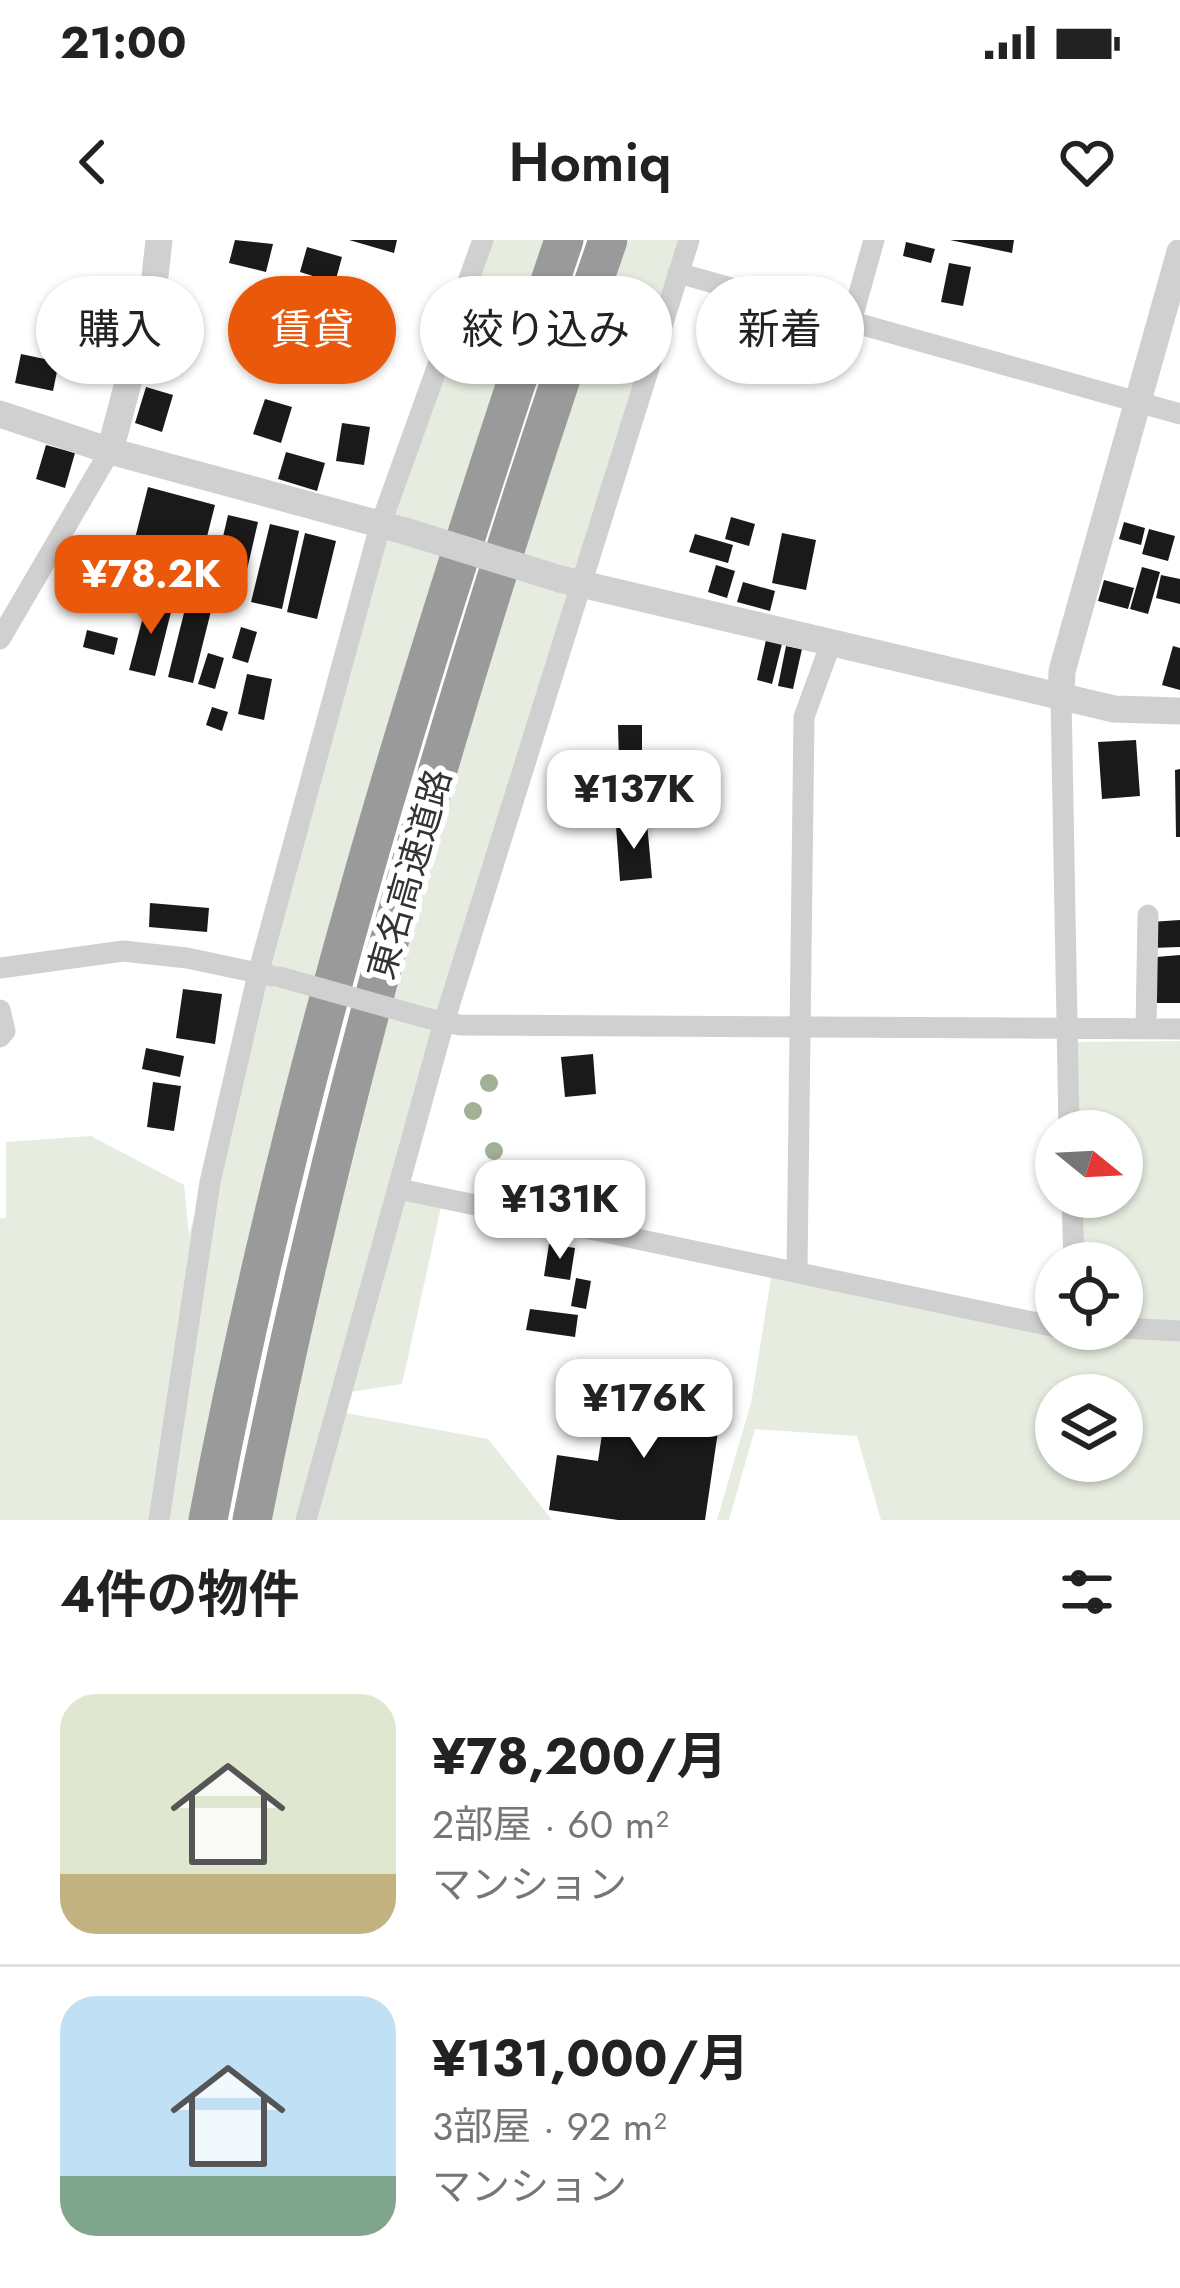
<!DOCTYPE html>
<html lang="ja">
<meta charset="utf-8">
<style>
:root{--surface:#fff;--page:#f2f2f2;--text:#222;--muted:#767676;--line:#e0e0e0;--accent:#ea580c}
body{margin:0;font-family:Jost,"Noto Sans JP",sans-serif;background:var(--page);color:var(--text);height:100vh;display:flex;flex-direction:column;font-size:45px;white-space:nowrap}
*{box-sizing:border-box;margin:0}
p{font-size:39px;color:var(--muted)}
.icon{flex:none;width:66px;height:66px;fill:none;stroke:currentColor;stroke-width:2;stroke-linecap:round;stroke-linejoin:round}
.map{position:relative;height:1280px;overflow:hidden}
.panel{display:flex;flex-direction:column;background:var(--surface);flex:1}
.panel>*{flex:none}
.top-card{position:absolute;left:36px;top:36px;width:1110px;height:108px;display:flex;gap:24px}
.needle{width:78px;rotate:108deg}
.fabs{position:absolute;left:1035px;top:870px;display:grid;gap:24px}
.fabs a{display:grid;place-items:center;width:108px;height:108px;border-radius:50%;background:var(--surface);box-shadow:0 3px 9px #0004;font-size:60px}
.price{position:absolute;translate:-50% -102px;padding:0 27px;border-radius:24px;background:#fff;color:#222;font-size:39px;line-height:78px;filter:drop-shadow(0 3px 6px #0008)}
.price::after{content:'';position:absolute;left:50%;top:72px;width:36px;height:27px;margin-left:-18px;background:inherit;clip-path:polygon(0 0,100% 0,50% 100%)}
.price.on{background:var(--accent);color:#fff}
ul{padding:0;list-style:none}
li{display:flex;align-items:center;gap:36px;height:300px;padding:0 60px}
li+li{border-top:3px solid var(--line)}
li span{display:grid;place-items:center;flex:none;width:336px;height:240px;border-radius:36px;color:#555}
li>.icon{margin-inline-start:auto}
span .icon{width:144px;height:144px;fill:#fffc;stroke-width:1}
li b{font-size:51px}
h2{display:flex;justify-content:space-between;align-items:center;height:144px;padding:0 60px;font-size:51px}
.chip{padding:0 42px;border-radius:54px;background:var(--surface);box-shadow:0 3px 9px #0004;font-size:42px;line-height:108px}
.chip.on{background:var(--accent);color:#fff}
.status{display:flex;justify-content:space-between;align-items:center;height:84px;padding:0 60px;background:var(--surface);direction:ltr}
.status svg{height:33px;fill:currentColor}
header{display:flex;justify-content:space-between;align-items:center;height:156px;padding:0 60px;background:var(--surface);font-size:54px;font-weight:600}
.map>svg:first-child{display:block}
.green{fill:#e6ecdf;fill-rule:evenodd}
.building{fill:#1a1a1a}
.lines{fill:none;stroke-linecap:round;stroke-linejoin:round}
.minor{stroke:#d0d0d0;stroke-width:21}
.tertiary{stroke:#d0d0d0;stroke-width:27}
.motorway{stroke:#9a9a9a;stroke-width:39}
.minor-bridge{stroke:#d0d0d0;stroke-width:21}
.tertiary-bridge{stroke:#d0d0d0;stroke-width:27}
.tree{fill:#a2b095}
.labels{text-anchor:middle;dominant-baseline:central;stroke-width:12;stroke-linejoin:round;paint-order:stroke}
.street-label{font-size:36px;fill:#333;stroke:#fff}
</style>
<div class="status"><b>21:00</b><svg viewBox="0 0 49 12"><path d="M0 12V9h3v3zM5 12V6h3v6zM10 12V3h3v9zM15 12V0h3v12zM26 1h20v11H26zM47 4h2v5h-2z"/></svg></div>
<header><svg class="icon" aria-label="back" viewBox="0 0 24 24"><path d="M15 5l-7 7 7 7"/></svg>Homiq<svg class="icon" aria-label="heart" viewBox="0 0 24 24"><path d="M12 20l-8-8c-3-5 5-10 8-4 3-6 11-1 8 4z"/></svg></header>
<div class="map">
<svg width="1180" height="1280" viewBox="0 0 1180 1280">
<rect width="100%" height="100%" fill="#fff"/>
<path class="green" d="M478 0H549L207 1280H0V978H6V902L91 896 184 945 189 995 411 199Z
M629 0H692L399 948 443 958 402 1144 344 1153 304 1280H265C289 1173 309 1065 336 959 418 635 515 314 629 0Z
M1180 801V1280H881L857 1196 755 1189 729 1280H717L751 1163 772 1032 1056 1089H1122V1023H1076V957H1122V891H1076L1075 802ZM1056 1155H1122V1221H1056Z
M346 1173 488 1199 552 1280H315Z"/>
<path class="building" d="M235 0 273 4 266 32 229 23Z
M349 0H397L394 13Z
M950 0H1014L1012 13Z
M906 2 935 9 931 23 903 16Z
M307 7 342 17 335 43 300 32Z
M949 23 971 27 963 66 941 62Z
M61 53 104 60 95 117 52 110Z
M166 89 193 98 182 134 155 125Z
M21 114 59 122 53 151 15 143Z
M146 147 173 155 162 192 135 183Z
M265 159 292 167 281 203 253 194Z
M342 183 370 187 364 225 336 221Z
M46 205 75 213 65 248 36 239Z
M286 212 325 223 317 251 278 239Z
M148 247 215 265 194 348 127 330Z
M228 275 258 282 240 360 210 353Z
M731 277 755 284 749 306 725 299Z
M1124 282 1145 288 1141 305 1119 299Z
M270 284 299 291 282 369 251 362Z
M1149 289 1175 296 1168 321 1142 314Z
M305 293 336 301 317 379 287 372Z
M782 293 816 300 806 350 772 343Z
M695 294 733 305 728 323 689 312Z
M716 325 735 331 727 358 708 352Z
M1142 327 1160 332 1148 374 1130 369Z
M1161 335 1180 339V364L1156 358Z
M1104 340 1134 348 1128 369 1098 361Z
M743 342 775 351 770 371 737 362Z
M148 358 173 364 155 436 129 430Z
M186 365 211 371 193 443 168 437Z
M241 387 257 392 248 423 232 418Z
M87 390 118 398 114 415 83 407Z
M766 400 782 404 772 444 757 440Z
M786 406 802 409 793 449 778 446Z
M1173 406 1180 408V450L1162 445Z
M208 413 224 418 215 449 198 444Z
M247 434 272 439 264 480 238 474Z
M212 467 228 472 222 491 206 485Z
M618 485H642V524H619Z
M1136 500 1140 556 1102 559 1098 502Z
M1180 529V597H1176L1175 530Z
M647 583 652 638 620 641 616 586Z
M150 663 209 668 207 692 149 687Z
M1180 680V707L1151 708 1150 682Z
M1180 715V763H1156V717Z
M183 749 222 754 215 804 176 798Z
M146 808 184 816 180 837 142 829Z
M593 814 596 854 565 857 561 817Z
M153 842 181 846 174 891 147 887Z
M549 1004 575 1008 570 1040 544 1036Z
M576 1038 591 1041 586 1069 571 1066Z
M530 1069 578 1075 575 1097 526 1090Z
M609 1147 722 1164 705 1280H618L549 1270 557 1215 598 1221Z"/>
<g class="lines">
<path class="minor" d="M678 33 1180 174
M851 82 874 0
M0 399 110 211
M1061 457 1069 891
M0 728 123 711 187 718 272 736
M0 770 5 791 0 797
M431 779 460 785 1180 789
M1146 789 1148 675
M399 949 1056 1087
M1072 957 1074 1023
M797 1031 804 477 831 403
M1122 1088 1180 1091
M159 1280 210 942 258 734 380 286 483 0
M306 1280 444 782 689 0"/>
<path class="tertiary" d="M0 174 110 211 405 291
M110 211 154 45 159 0
M560 339 1114 469 1180 471
M1061 457 1062 431 1180 12"/>
<path class="motorway" d="M208 1280C290 845 422 419 564 0
M252 1280C338 845 463 419 608 0"/>
<path class="minor-bridge" d="M280 737 430 779"/>
<path class="tertiary-bridge" d="M405 291 560 339"/>
</g>
<g class="tree">
<circle cx="489" cy="843" r="9"/>
<circle cx="473" cy="871" r="9"/>
<circle cx="494" cy="911" r="9"/>
<circle cx="492" cy="943" r="9"/>
</g>
<g class="labels">
<g class="street-label">
<text transform="translate(409 634) rotate(-74)">東名高速道路</text>
</g>
</g>
</svg>
<div class="fabs">
<a><svg class="needle" viewBox="-14 -14 28 28"><path d="M0-13l5 13h-10z" fill="#e53935"/><path d="M0 13l5-13h-10z" fill="#767676"/></svg></a>
<a><svg class="icon" aria-label="locate" viewBox="0 0 24 24"><circle cx="12" cy="12" r="6"/><path d="M12 2v4M12 18v4M2 12h4M18 12h4"/></svg></a>
<a><svg class="icon" aria-label="layers" viewBox="0 0 24 24"><path d="M12 4l9 5-9 5-9-5zM3 14l9 5 9-5"/></svg></a>
</div>
<b class="price on" style="left:151px;top:397px">¥78.2K</b>
<b class="price" style="left:634px;top:612px">¥137K</b>
<b class="price" style="left:560px;top:1022px">¥131K</b>
<b class="price" style="left:644px;top:1221px">¥176K</b>
<div class="top-card">
<a class="chip">購入</a>
<a class="chip on">賃貸</a>
<a class="chip">絞り込み</a>
<a class="chip">新着</a>
</div>
</div>
<section class="panel">
<h2>4件の物件<svg class="icon" aria-label="filters" viewBox="0 0 24 24"><path d="M4 7h16M4 17h16"/><circle cx="9" cy="7" r="2"/><circle cx="15" cy="17" r="2"/></svg></h2>
<ul>
<li><span style="background:linear-gradient(#dfe7d0 75%,#c2b280 0)"><svg class="icon" aria-label="home" viewBox="0 0 24 24"><path d="M3 11l9-7 9 7M6 9v11h12V9"/></svg></span><div><b>¥78,200/月</b><p>2部屋 · 60 m²</p><p>マンション</p></div></li>
<li><span style="background:linear-gradient(#bfe0f5 75%,#7fa58c 0)"><svg class="icon" aria-label="home" viewBox="0 0 24 24"><path d="M3 11l9-7 9 7M6 9v11h12V9"/></svg></span><div><b>¥131,000/月</b><p>3部屋 · 92 m²</p><p>マンション</p></div></li>
</ul>
</section>
